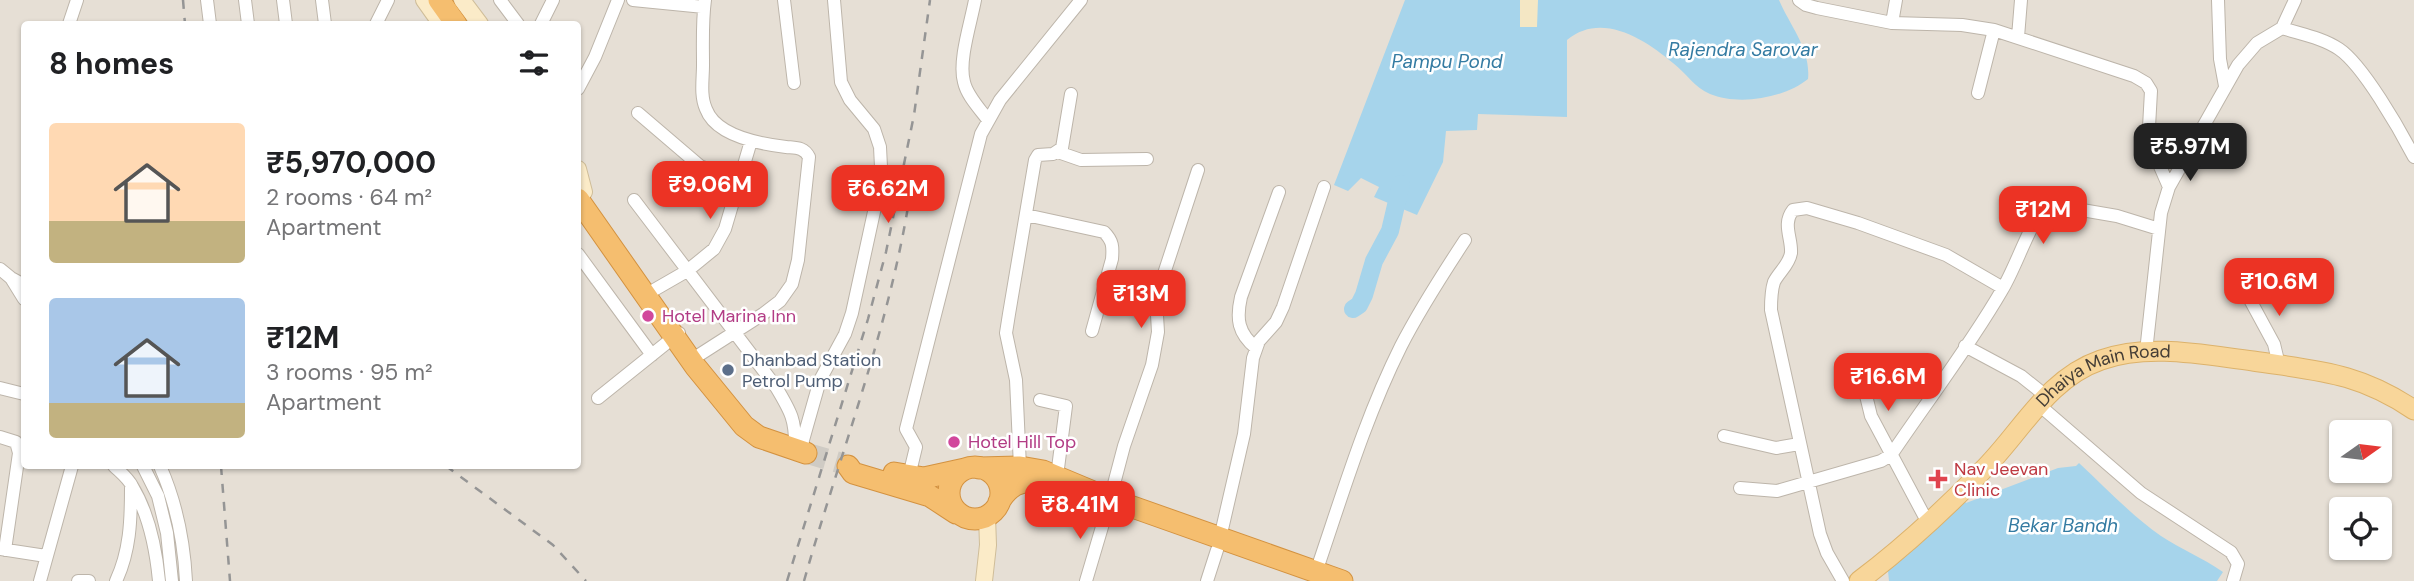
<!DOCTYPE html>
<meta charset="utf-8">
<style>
:root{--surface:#fff;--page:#f6f6f6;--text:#202124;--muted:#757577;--accent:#ec3324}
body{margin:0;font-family:"DM Sans",sans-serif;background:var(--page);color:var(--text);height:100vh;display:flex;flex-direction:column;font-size:26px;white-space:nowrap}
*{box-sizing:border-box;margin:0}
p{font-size:23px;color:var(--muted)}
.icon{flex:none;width:38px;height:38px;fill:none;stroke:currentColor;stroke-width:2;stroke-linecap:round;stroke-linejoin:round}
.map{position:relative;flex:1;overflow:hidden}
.panel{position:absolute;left:21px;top:21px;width:560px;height:448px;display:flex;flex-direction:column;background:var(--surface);border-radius:7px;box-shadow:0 2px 5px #0004}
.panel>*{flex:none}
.needle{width:46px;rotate:76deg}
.fabs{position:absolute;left:2329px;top:420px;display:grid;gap:14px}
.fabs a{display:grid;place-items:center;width:63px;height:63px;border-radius:7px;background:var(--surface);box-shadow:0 2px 5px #0004;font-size:35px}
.price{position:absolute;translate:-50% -60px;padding:0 16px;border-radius:14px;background:var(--accent);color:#fff;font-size:23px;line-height:46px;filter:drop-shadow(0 2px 4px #0008)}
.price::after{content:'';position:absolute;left:50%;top:42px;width:21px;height:16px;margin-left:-10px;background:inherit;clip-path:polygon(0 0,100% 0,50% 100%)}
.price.current{background:#222;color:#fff}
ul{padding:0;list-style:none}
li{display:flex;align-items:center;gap:21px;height:175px;padding:0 28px}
li span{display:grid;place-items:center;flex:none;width:196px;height:140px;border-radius:7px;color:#555}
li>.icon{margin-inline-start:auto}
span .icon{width:84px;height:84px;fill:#fffc;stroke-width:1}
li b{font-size:30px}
h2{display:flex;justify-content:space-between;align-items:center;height:84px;padding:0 28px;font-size:30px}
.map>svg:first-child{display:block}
.residential{fill:#e6dfd5;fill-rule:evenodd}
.sand{fill:#f4e7c4}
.water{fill:#a6d4eb}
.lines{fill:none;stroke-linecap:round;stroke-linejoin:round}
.river{stroke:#a6d4eb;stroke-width:18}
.highway-tunnel{stroke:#cfcbc4;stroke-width:21;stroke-dasharray:21 10;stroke-linecap:butt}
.street-casing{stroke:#bdb5aa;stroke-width:14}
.secondary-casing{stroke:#cfbd99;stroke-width:18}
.primary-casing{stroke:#dcb26b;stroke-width:21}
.highway-casing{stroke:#d39240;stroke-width:23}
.street{stroke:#fff;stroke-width:12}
.secondary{stroke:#fbebc8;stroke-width:16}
.primary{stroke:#f8d69a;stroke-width:19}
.highway{stroke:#f5be6f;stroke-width:21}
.rail{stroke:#959595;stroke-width:2.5;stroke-dasharray:9 9;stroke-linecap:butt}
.hotel-dot{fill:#d1479c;stroke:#fff;stroke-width:2.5}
.service-dot{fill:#5c6f8a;stroke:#fff;stroke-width:2.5}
.health-dot{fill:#e0444e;stroke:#fff;stroke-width:2.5}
.labels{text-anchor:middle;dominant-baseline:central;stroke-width:5;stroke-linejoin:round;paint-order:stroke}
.hotel-label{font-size:18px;fill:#b23c85;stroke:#fff;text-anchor:start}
.service-label{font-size:18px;fill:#4e5e75;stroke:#fff;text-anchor:start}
.street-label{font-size:18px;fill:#453e36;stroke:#fff}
.health-label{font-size:18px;fill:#be3a42;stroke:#fff;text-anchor:start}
.water-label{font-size:19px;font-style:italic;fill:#347ba2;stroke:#fff}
</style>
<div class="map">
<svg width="2414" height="581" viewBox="0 0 2414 581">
<rect width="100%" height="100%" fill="#f2eee7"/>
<path class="residential" d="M0 0H2414V581H0ZM24 24H578V466H24ZM2342 432H2380V471H2342ZM2342 509H2380V548H2342Z"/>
<path class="sand" d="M1520 0H1538V27H1520Z"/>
<path class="water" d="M1405 0H1520V27H1537L1538 0H1779C1790 26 1811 49 1808 79 1785 98 1739 106 1710 94 1695 88 1686 73 1673 63 1645 39 1601 11 1567 40V117L1478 114 1477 130 1446 131 1443 162 1417 215 1374 197 1379 187 1361 178 1348 191 1334 185Z
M2079 463C2106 488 2131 515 2161 536 2181 549 2203 558 2223 572L2217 581H1889L1888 571 1934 522 1963 499 1966 503 2058 468 2076 466Z"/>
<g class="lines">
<path class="river" d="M1353 309 1359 305 1364 295 1374 261 1390 231 1401 184"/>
<path class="highway-tunnel" d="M806 453 844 464"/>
<g class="street-casing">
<path id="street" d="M207 0 210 24
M245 0 248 24
M283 0 286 24
M322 0 325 24
M500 0 518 24
M633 0 704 7
M784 0 794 83
M975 0C971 22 958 61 964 82 967 96 980 109 988 120
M1799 0 1806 5 1817 8 1892 23 1962 25 1994 30 2134 76 2146 83 2151 91 2149 127 2152 148 2169 187
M2218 0 2220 59 2225 86
M1892 23 1896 0
M69 24 77 0
M376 24 388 0
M541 24 553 0
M2282 28C2301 34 2323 38 2339 49 2363 65 2400 130 2414 157
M2018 37 2021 0
M578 89 595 57 618 0
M1978 93 1994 30
M638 113 700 166 738 182
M1058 152 1081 160 1147 159
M634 200 776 387C791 412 796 420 795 450
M1026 215 1104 232C1113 241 1113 247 1112 259L1092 331
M578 254 652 355
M0 269 11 278 24 285
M11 278 24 299
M2242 285 2274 344 2279 365
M654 290 687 271 714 249 725 229 751 141
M1965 346 2021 376 2046 396
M1256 348C1238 333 1236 319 1241 297L1279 192
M2146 352 2161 213 2169 187 2238 65 2257 43 2282 28 2295 0
M699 355 763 314 780 301 792 284 798 260 809 157C804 147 796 148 786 147 761 144 716 136 706 109 700 96 703 79 703 65 703 44 702 21 705 0
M1862 379 1871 416 1928 523
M0 388 24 394
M598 398 679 333
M1040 400 1066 406 1057 476
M2038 404 2141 493 2231 552 2238 564 2233 581
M1724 436 1776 448 1799 444
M0 437 16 442 19 453 5 550
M802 452 803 440 820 380 845 334 852 313 877 198 881 167 880 147 874 129 850 100 841 82 834 0
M114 466C120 472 128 478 132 486 149 514 156 549 159 581
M143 466 158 496 167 533 172 581
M160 466C176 502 184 541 186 581
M1020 467 1016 380 1006 333 1009 314 1035 160 1038 155 1053 154 1062 148 1071 94
M909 476 916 447 906 429 981 134 1000 100 1081 0
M1740 488 1777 491 1881 461 1891 455C1928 400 1969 347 2002 290 2017 265 2029 224 2047 204L2117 216 2159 229
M1110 499 1124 446 1152 365 1158 332 1156 298 1198 170
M1220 538 1244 434 1253 358 1259 341 1276 322 1283 307 1324 187
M0 549 46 556
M1316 572C1342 496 1365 418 1401 346 1420 309 1442 275 1465 240
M40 581 72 466
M78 581H89
M116 581C130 551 131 521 131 488
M1086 581 1107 510
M1207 581 1217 550
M1843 581 1827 553 1820 534 1771 310C1771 301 1771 291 1774 282 1779 272 1789 265 1791 253 1792 238 1782 224 1793 210L1807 208 1858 223 1946 255 2003 288"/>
</g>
<g class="secondary-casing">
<path id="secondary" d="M424 0 441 24
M462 0 480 24
M578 169 584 192
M984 581 988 545 987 516"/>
</g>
<g class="primary-casing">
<g id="primary">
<path id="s1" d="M1859 581C1903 548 1944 510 1982 471 2021 433 2046 379 2101 360 2149 343 2204 355 2253 361 2318 371 2358 372 2414 410"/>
</g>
</g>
<g class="highway-casing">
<path id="highway" d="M439 0 456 24
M578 199 695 366 744 426 759 437 806 453
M848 466 853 473 930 496 956 513
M949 493a26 26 0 1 1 52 0a26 26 0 1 1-52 0Z
M979 468 1020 467 1043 471 1110 499 1342 581
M894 473 924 478 965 469
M999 502C1014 477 1030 479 1055 489"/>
</g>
<use href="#street" class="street"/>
<use href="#secondary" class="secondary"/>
<use href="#primary" class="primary"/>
<use href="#highway" class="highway"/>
<path class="rail" d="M183 0 185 24
M221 466 230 581
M446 466 553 545 586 581
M787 581 868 319 886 252 914 115 930 0
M804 581C843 443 897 308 914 165"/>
</g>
<g class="hotel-dot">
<circle cx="648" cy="316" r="7"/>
<circle cx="954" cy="442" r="7"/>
</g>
<circle class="service-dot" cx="728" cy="370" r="7"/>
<path class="health-dot" d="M1934.5 468.5h7v7h7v7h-7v7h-7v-7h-7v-7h7z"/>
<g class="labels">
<g class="hotel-label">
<text x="662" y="316">Hotel Marina Inn</text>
<text x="968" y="442">Hotel Hill Top</text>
</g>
<g class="service-label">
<text x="742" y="360">Dhanbad Station<tspan x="742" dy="21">Petrol Pump</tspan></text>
</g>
<g class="street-label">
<text stroke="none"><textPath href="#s1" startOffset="327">Dhaiya Main Road</textPath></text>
</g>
<g class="health-label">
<text x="1954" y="469">Nav Jeevan<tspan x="1954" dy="21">Clinic</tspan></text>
</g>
<g class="water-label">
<text x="1743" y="49">Rajendra Sarovar</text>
<text x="1447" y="61">Pampu Pond</text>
<text x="2063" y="525">Bekar Bandh</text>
</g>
</g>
</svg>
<div class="fabs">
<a><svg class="needle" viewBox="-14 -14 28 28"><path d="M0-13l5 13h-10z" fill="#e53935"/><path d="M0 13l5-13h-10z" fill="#757577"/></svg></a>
<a><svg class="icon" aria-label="locate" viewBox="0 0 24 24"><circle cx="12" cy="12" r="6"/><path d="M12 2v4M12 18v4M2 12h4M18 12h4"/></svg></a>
</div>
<b class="price current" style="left:2190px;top:183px">₹5.97M</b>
<b class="price" style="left:710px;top:221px">₹9.06M</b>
<b class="price" style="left:888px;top:225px">₹6.62M</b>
<b class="price" style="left:2043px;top:246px">₹12M</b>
<b class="price" style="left:2279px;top:318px">₹10.6M</b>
<b class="price" style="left:1141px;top:330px">₹13M</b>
<b class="price" style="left:1888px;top:413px">₹16.6M</b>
<b class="price" style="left:1080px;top:541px">₹8.41M</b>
<section class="panel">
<h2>8 homes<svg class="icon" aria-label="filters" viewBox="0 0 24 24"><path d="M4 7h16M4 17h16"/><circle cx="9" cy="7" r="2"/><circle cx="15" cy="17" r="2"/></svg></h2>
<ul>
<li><span style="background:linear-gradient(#ffd9b3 70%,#c2b280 0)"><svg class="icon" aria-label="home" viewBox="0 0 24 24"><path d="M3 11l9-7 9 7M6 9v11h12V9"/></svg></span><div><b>₹5,970,000</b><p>2 rooms · 64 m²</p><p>Apartment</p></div></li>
<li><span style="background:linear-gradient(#a9c7e8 75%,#c2b280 0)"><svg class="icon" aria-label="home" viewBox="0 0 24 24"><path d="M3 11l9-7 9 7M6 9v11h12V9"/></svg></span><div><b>₹12M</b><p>3 rooms · 95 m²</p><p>Apartment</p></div></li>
</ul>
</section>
</div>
